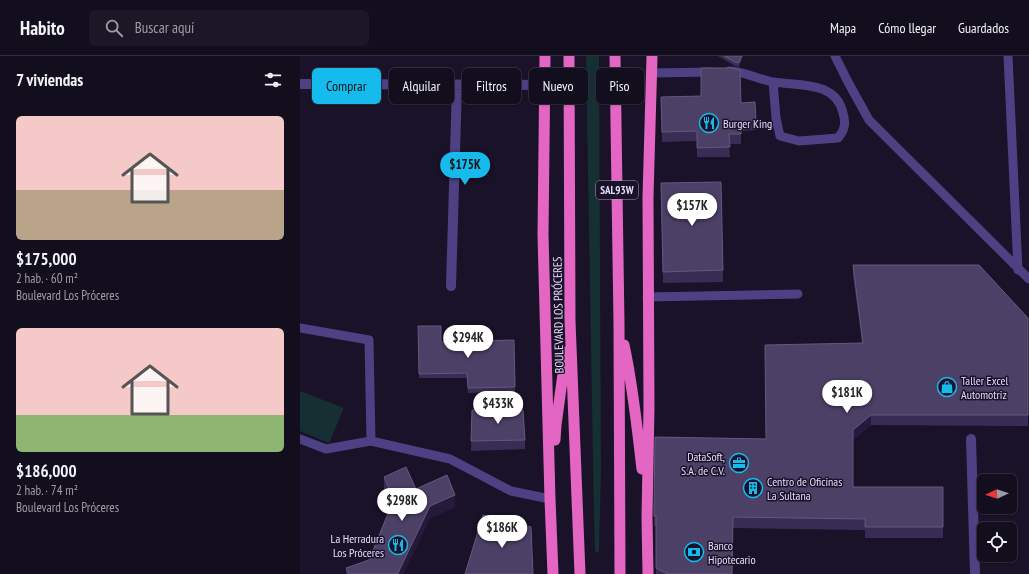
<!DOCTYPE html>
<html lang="es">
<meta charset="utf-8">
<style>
:root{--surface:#130e1e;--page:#1c1727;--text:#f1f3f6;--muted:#9d9ca4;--line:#322e3c;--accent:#16bbee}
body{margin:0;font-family:"PT Sans Narrow",sans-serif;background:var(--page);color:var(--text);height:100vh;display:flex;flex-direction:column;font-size:15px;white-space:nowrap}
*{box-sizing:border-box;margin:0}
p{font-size:13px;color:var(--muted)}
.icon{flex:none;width:22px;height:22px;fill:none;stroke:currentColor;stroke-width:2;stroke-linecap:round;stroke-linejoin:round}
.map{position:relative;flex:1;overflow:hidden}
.drawer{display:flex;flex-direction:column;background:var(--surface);width:300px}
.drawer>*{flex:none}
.guide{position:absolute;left:12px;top:12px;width:380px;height:36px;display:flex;gap:8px}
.needle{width:26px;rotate:267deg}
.tools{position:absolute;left:677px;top:418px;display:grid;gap:8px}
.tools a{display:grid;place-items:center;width:40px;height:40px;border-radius:6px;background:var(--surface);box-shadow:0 1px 3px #0004,0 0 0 1px var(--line);font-size:20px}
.price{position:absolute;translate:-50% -34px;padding:0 9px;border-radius:14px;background:#fff;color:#222;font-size:13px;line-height:26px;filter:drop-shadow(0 1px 2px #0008)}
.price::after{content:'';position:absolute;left:50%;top:24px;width:12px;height:9px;margin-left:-6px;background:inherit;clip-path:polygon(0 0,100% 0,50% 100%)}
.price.active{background:var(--accent);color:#111}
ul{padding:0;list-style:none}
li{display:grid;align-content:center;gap:8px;height:212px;padding:0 16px}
li span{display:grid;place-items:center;height:124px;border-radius:6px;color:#555}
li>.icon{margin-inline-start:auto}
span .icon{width:72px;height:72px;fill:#fffc;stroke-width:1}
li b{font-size:17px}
h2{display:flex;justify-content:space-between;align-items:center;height:48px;padding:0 16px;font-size:17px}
.tag{padding:0 14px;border-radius:6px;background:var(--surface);box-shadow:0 1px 3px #0004,0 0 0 1px var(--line);font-size:14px;line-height:36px}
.tag.active{background:var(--accent);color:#111}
header{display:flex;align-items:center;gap:24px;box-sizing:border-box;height:56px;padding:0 20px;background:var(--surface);border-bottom:1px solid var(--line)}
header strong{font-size:19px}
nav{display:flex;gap:22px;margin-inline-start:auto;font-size:14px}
.search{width:280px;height:36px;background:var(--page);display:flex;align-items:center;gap:10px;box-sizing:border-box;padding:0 14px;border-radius:6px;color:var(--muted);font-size:15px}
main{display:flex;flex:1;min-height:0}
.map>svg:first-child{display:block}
.green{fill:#162f32}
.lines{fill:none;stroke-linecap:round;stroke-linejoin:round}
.service{stroke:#4d4184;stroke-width:9}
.minor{stroke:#4d4184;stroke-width:10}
.trunk{stroke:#e466c3;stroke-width:11}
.wall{fill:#3a2d55}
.shaded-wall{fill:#251a3b}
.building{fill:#4c4067;stroke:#64587e}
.labels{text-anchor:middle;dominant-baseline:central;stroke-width:3;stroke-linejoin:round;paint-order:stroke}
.shield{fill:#191228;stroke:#a79fbc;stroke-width:1}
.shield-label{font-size:11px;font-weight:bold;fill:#e4dcfc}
.poi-label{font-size:12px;fill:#e4dcfc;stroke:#191228;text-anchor:start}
.street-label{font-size:12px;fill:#e4dcfc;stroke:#191228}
</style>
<header>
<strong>Habito</strong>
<div class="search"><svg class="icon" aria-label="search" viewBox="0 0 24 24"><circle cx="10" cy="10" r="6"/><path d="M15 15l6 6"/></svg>Buscar aquí</div>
<nav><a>Mapa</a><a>Cómo llegar</a><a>Guardados</a></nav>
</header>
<main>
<section class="drawer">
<h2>7 viviendas<svg class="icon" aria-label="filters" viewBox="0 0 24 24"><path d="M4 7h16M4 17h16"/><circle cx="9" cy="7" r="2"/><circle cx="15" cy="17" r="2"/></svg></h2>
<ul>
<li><span style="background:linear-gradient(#f6c9c9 60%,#b9a48a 0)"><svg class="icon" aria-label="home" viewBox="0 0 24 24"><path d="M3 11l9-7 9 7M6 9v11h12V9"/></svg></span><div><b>$175,000</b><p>2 hab. · 60 m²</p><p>Boulevard Los Próceres</p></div></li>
<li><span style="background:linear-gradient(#f6c9c9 70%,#8fb573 0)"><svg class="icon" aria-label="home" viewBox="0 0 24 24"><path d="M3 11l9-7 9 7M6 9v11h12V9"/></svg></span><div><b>$186,000</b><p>2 hab. · 74 m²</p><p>Boulevard Los Próceres</p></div></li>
</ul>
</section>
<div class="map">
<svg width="729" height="518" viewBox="0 0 729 518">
<rect width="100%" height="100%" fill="#191228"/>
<path class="green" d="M286 0H299L301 416 299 494V496H297L295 495 294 464Z
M0 335 44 352 29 387 0 375Z"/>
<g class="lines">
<path class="service" d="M535 0 548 26 569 64 729 223
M708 0 718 214
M429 15C444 15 459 24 474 26 499 30 536 25 543 57 546 67 545 74 538 82L499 85 480 80 476 62 473 26
M352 17 412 16
M347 241 498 238
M0 272 69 284 71 385 150 403 211 435 250 443
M0 383 26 393 71 385"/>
<path class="minor" d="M0 28 245 29
M151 230 157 29
M671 383 675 518"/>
<path class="trunk" d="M245 0 243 179 250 443 253 518
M269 0 270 265 280 518
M315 0 319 268 320 518
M324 289C333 330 337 371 342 413
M255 384 256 369 266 296
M348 518 347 461 349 351 348 141 352 0"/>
</g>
<path class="wall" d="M418 0H443L439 11 435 10Z
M361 41 441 47 455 46 456 74 441 75V88H429L430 101H397V85L362 86Z
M361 139 423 214V226L363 227Z
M553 209 728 262V370L571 369 553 384V431H643V482H565V474L433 472 432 518H356V470H354V461L355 381 466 383 562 287 553 219Z
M118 270 141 286 214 284 215 336 168 337 167 322H119Z
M172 354 225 384V393L171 395Z
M84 421 116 433 155 451 130 462 103 518H46V512L69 504 91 449 84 433Z"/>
<path class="shaded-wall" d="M442 0H443L439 11V7Z
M571 359V369L553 384V374Z
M155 439V451L130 462 103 518H98L130 450Z"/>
<path class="building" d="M424 0H442L439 7 435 6Z
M401 12H431L440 14 441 47 455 46 456 65H441V78H429L430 91 397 92V75L362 76 361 41 401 40Z
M421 126 423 214 363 216 361 127Z
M553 209H679L728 262V359H571L553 374V431H643V471H565V463L433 461 432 518H368L356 512V460H354V451L355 381 466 383 465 289 563 287Z
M118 270H141V286L214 284 215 331 168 332 167 317 119 318Z
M172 354H223L225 384 171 385Z
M106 411 116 433 147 419 155 439 130 450 98 517V518H49L46 512 69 504 94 443 84 421Z
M183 459 231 471 233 518H165Z"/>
<defs>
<g id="restaurant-ring" transform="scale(1)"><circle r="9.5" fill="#191228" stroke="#16bbee" stroke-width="1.5"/><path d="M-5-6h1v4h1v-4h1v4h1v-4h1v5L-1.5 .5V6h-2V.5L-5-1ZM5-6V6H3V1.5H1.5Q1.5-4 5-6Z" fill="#16bbee"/></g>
<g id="shop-ring" transform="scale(1)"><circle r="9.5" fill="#191228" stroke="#16bbee" stroke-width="1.5"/><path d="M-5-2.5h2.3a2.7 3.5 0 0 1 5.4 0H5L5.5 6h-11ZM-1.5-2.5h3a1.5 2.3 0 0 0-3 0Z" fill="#16bbee"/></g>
<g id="office-ring" transform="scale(1)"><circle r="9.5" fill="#191228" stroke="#16bbee" stroke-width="1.5"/><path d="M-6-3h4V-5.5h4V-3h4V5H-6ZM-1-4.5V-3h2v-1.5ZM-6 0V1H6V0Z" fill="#16bbee"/></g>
<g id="building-ring" transform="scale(1)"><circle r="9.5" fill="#191228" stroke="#16bbee" stroke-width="1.5"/><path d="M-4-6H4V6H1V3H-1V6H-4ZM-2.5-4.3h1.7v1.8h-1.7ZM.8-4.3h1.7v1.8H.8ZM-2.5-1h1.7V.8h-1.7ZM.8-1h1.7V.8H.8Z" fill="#16bbee"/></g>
<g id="bank-ring" transform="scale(1)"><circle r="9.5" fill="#191228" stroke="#16bbee" stroke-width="1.5"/><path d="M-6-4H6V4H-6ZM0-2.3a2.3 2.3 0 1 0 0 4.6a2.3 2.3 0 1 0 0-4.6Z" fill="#16bbee"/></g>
</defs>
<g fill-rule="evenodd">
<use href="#restaurant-ring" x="409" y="67"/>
<use href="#shop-ring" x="647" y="331"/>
<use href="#office-ring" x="439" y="407"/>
<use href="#building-ring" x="453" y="432"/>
<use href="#restaurant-ring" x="98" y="489"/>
<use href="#bank-ring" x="394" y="496"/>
</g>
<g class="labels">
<rect class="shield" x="296" y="125" width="42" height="18" rx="3"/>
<g class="shield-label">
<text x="317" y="134">SAL93W</text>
</g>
<g class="poi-label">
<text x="423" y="67">Burger King</text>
<text x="661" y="324">Taller Excel<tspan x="661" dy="14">Automotriz</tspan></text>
<text x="425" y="400" text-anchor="end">DataSoft,<tspan x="425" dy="14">S.A. de C.V.</tspan></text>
<text x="467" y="425">Centro de Oficinas<tspan x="467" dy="14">La Sultana</tspan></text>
<text x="84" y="482" text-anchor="end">La Herradura<tspan x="84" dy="14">Los Próceres</tspan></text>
<text x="408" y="489">Banco<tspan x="408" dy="14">Hipotecario</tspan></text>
</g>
<g class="street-label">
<text transform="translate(258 259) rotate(-91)">BOULEVARD LOS PRÓCERES</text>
</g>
</g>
</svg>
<div class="tools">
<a><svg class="needle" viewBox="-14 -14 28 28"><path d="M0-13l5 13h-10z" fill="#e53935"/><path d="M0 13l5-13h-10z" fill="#9d9ca4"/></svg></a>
<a><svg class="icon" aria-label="locate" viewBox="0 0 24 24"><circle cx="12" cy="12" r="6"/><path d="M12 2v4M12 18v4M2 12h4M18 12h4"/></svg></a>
</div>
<b class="price active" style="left:165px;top:130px">$175K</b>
<b class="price" style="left:392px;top:171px">$157K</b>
<b class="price" style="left:168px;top:303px">$294K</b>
<b class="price" style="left:547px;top:358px">$181K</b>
<b class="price" style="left:198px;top:369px">$433K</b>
<b class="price" style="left:102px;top:466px">$298K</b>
<b class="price" style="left:202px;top:493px">$186K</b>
<div class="guide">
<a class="tag active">Comprar</a>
<a class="tag">Alquilar</a>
<a class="tag">Filtros</a>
<a class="tag">Nuevo</a>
<a class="tag">Piso</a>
</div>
</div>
</main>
